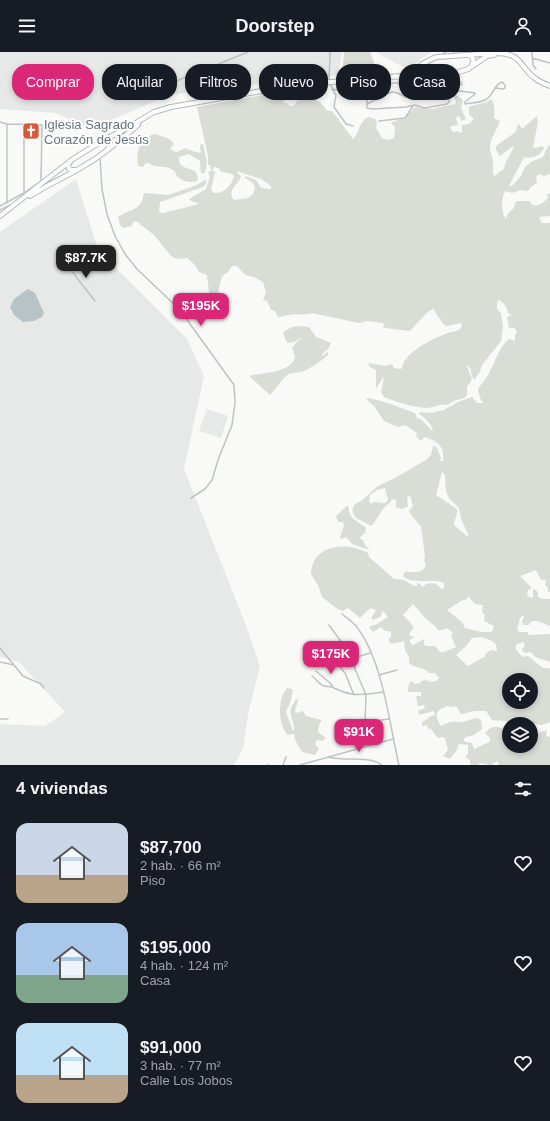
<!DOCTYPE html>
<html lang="es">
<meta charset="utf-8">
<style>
:root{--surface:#171b24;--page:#20242c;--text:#f1f3f6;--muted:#9ea1a6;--accent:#db2777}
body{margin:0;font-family:Helvetica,sans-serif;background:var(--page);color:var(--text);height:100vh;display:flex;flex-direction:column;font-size:15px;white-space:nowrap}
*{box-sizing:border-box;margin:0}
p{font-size:13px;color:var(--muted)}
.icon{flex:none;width:22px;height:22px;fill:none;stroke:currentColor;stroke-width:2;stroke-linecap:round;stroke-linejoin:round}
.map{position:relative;height:713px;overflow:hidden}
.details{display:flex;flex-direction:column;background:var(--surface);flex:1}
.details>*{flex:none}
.banner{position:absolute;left:12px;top:12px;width:526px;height:36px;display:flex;gap:8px}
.controls{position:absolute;left:502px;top:621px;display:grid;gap:8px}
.controls a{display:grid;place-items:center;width:36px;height:36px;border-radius:50%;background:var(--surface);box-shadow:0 2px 6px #0003;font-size:20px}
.price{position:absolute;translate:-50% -34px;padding:0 9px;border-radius:8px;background:var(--accent);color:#fff;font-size:13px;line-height:26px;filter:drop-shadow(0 1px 2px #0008)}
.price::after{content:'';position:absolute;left:50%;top:24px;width:12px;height:9px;margin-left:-6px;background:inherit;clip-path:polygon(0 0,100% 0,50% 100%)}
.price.current{background:#222;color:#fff}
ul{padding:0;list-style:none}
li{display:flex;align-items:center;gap:12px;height:100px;padding:0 16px}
li span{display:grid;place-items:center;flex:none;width:112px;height:80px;border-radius:12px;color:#555}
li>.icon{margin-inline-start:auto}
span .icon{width:48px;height:48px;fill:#fffc;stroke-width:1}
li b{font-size:17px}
h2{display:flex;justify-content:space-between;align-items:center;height:48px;padding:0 16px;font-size:17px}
.chip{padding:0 14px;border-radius:16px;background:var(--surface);box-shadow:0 2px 6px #0003;font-size:14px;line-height:36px}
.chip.current{background:var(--accent);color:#fff}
header{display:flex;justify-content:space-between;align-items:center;height:52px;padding:0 16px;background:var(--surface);font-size:18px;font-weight:700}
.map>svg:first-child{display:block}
.built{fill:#e7e8e8}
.green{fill:#d9ddd6;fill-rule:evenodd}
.water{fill:#b7c3c7}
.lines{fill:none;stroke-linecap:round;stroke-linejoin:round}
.trunk-casing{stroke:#b4b8bb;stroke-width:6}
.minor{stroke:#bec3c6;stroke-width:1.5}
.trunk{stroke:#fff;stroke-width:4}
.labels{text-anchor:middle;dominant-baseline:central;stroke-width:4;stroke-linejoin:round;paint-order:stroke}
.poi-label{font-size:13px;fill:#667580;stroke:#fff;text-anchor:start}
</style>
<header><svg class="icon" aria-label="menu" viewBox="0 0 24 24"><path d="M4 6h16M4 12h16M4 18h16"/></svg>Doorstep<svg class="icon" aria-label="person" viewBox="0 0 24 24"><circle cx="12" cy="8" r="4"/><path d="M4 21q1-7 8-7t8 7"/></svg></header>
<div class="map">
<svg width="550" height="713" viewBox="0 0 550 713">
<rect width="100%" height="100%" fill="#f9f9f7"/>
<path class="built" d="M0 0H342L338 23 282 29 169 43 114 67 82 73 56 61 0 57Z
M376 0H432L407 17Z
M76 127 98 198 187 287 204 324 184 417 245 571 260 614 249 657 243 697 234 713H0V672L45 674 65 660 19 610 0 605V180Z
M207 357 228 364 221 386 199 379Z"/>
<path class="green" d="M344 0H370L379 24 342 27Z
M285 39 287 41V44L283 51H287L290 54H293L298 48C314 47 318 45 327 59H332L353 87C359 81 359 70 368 65L375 67 377 71 376 76 382 86 388 88 394 86 395 75 391 71 392 70 405 66 415 55 432 57 455 52 456 50 454 44 456 43 463 48 461 56 466 67 461 69 460 65 457 64 456 66 458 73 451 74 450 76 453 80 457 79 462 81V73L469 72 474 67 469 62V55C476 51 485 53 491 47 496 55 494 57 494 66L500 69C497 78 490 86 490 96 491 102 493 107 493 112 494 118 491 120 495 124L499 120 504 117 505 112 514 95 513 94 500 104 496 98V94L513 82 516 79 518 72H519L522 77 537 64 538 70 533 95 535 96 542 94 544 96C540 104 533 107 524 105L509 134H512L521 124 525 115 531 110 543 105 546 98 550 92V124L549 122 544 124 540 122 538 123 536 125 537 131 531 135 528 139 521 138 512 141 505 139C501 147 501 160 506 167L508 161 514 156 515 151 517 149H530L532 153C539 155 544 150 548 146L547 142H550V164L539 165 542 171H550V540H548V536L545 533 546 528H541L536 518 520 524 532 536 528 538 527 544 533 546V537H534L538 540V545L543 547H550V574C543 572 538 567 530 570L529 573H523L522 569 524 565 523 563 520 566 517 578 519 580H528V583L550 582V610L535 605 531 600 527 601 523 600 522 597 525 593 523 590 517 592 515 596 522 605 528 604C535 609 541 618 550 616V670L542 673 535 672 533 680 535 682 547 678 546 684 550 685V713H499L497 709 491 713 480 711 478 713H471L470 712V708L465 705 468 702V693L459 692 457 698 450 707 443 704 448 698 445 686 442 685 438 686 430 676 428 677 427 673 422 674V670L428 667 429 665 435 663 434 659 419 663 418 659 425 656 424 653 418 654 416 644H421V640H408L409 631 413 629 414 632 421 631V629L428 628 429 630 436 629 439 626 435 621H429C423 614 415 617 409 611V605L405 598 404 589 391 592 388 587 391 585V581L389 579H385L381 575 373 580 369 575 377 572 388 565 383 559 380 565 373 568 371 566 376 559 372 556 368 558 360 566 348 556 343 559 336 556 322 545 319 535 311 522C312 492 347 489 368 501L369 505 394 527 404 528 414 534H417V531H418L423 535 426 532C432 531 437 530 441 537L444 536V531C433 526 412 533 403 524L404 521 405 520C414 519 422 523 426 513L424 508 425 504 421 475 418 471 412 464 409 459 413 454 410 444 407 445 408 454 402 457 396 455V448L392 447C390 452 386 453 383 457 379 463 376 469 371 474L356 466 352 458 355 452 361 449 378 434 395 426 426 408 431 403 433 394H436L441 406 440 409H443C445 394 437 389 425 385L421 389 416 384 417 381 405 373 398 375 384 369 374 354 366 347 369 346 388 351 412 360 415 361 417 366 422 368 432 379 433 378C430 371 426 366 419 362L420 360 430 361 444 358 458 350 472 345 477 351H483L480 346 478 337C482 331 486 327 489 321 495 310 499 295 509 287L515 289V284L517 279 514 276H509L507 265 512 263 508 261C508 256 504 251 499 248L497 250V257L501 261 503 275 501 289 482 313 480 320 474 328 471 321V317L466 312 472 327 467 335V343L464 346 453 349 448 353C441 351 434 356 426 356 412 355 397 350 384 345L381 340 384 326 382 327 376 337V318L370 315 368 311 385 314 392 312 394 316 401 317C403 314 403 311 405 308 415 295 432 287 448 281 454 279 458 280 462 275L461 271 447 274 444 273 433 257C426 260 416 273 410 279L385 276 383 275 384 272 383 271 367 269 359 271 312 261C303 264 296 261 288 263 284 264 282 265 278 265L275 259 271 258 267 249 263 248 266 240 263 230 254 225 245 223 237 214H232L228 220 222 224 218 241 214 243 209 240 207 223 199 220 195 213 187 206 177 207 171 204 154 183 136 169 133 170 132 174 123 176 120 173 118 165C131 156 141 160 144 141H145L168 143 197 133 206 127V132L203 135 160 150 159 160 163 161 199 152 198 151 191 149 189 147 206 137 210 124 208 121 211 118 210 113H208V104L197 55ZM214 115 219 116 220 119 232 122 234 124C232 133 224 142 214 141L211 138 215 120V119H212ZM236 119 261 127 271 134V137L261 136 256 128 245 124V126L253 131 255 136 253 142 248 146 234 148C226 139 238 132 241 125ZM442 420 445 423 446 439 449 446 459 456 461 467 468 482V485L454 473C454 467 458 463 457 457L436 443ZM385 436 388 448 385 451 374 450 372 452 369 449 370 443 377 438ZM468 544 475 552 483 553 482 560 485 563 484 569 494 574 492 580H482L465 576 462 570 447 558 461 549 467 547ZM413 552 425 566 435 574 439 579 447 576 453 581 451 584 456 595 444 600H440L435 594H426L424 592V587L415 592 412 593 409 588 415 585 410 584 409 582 414 575 403 563ZM482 585C490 589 497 588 497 599L491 598 485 602 486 604 468 614 456 603 467 593 472 586ZM509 628H531V650H509ZM447 654 452 655 456 654 461 662 475 659H486L492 668 506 669 511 672H531V694H509V682C502 674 493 671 485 681L489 685 491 689 474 697 472 691 466 690 463 688 466 685 474 683 482 677C483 662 475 666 466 669 461 671 455 669 450 670 447 671 444 673 441 674 440 672 438 670 438 668 434 660 440 657 447 654Z
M155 82C162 85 170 85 174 92L170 97 176 100 182 98 184 96 196 100 201 101 200 93 203 92 207 111 205 121H201L200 109 189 102 179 105C178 117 188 115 196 120L198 126 197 129C191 131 184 130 179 126 176 124 176 120 173 118 168 114 160 115 155 114 151 113 150 111 146 111L143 115 138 114C136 100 139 85 155 82Z
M299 274 309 275 316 285 331 291 328 297 322 302 323 304 327 300 329 302C327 305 308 318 304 319 300 321 293 320 289 322 281 327 276 337 270 343L249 324C263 320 290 322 295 305L292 296 297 290 304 285 294 290 287 291 283 280 292 275Z
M347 454 349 455C347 466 359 470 366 476L365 481 359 486 363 488 365 493 370 498 352 492 346 485 342 487 340 485 344 474 343 470H338L336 464Z
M287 636 292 637 293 638 291 648 286 660 293 679H294C295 672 289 663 291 656 292 653 295 649 296 647L298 648 295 659 296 661 303 659 306 664 322 668 319 673 318 680 326 686 322 689 318 688 316 689 315 692 319 697 315 703 302 700 295 688 294 682 287 683C278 669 277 649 287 636Z"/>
<path class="water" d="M28 237 35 241 44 261 42 265 34 269 23 270 14 263 10 255 14 247Z"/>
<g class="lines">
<g class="trunk-casing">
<path id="trunk" d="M468 3C474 5 475 9 471 14
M422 12 420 18 427 23
M400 26 456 21 468 17 487 4 494 3
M103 89H107L110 91V94L107 98
M70 110 68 113 69 117 72 118H76
M30 144C48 132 68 124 87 112 106 101 121 87 138 73
M0 164 73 107 102 89 129 75 154 60 171 55 296 33 401 24C415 20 423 9 437 5L495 1C523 1 518 14 536 27 540 30 545 32 550 34"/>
</g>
<path class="minor" d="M453 0 456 3 459 0
M532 0 533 13 536 17
M441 3 446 0
M532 6 550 11
M174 30 248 0
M329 30 330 0
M329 31 334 38 446 25 447 30 446 36
M447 31 461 30
M398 32 414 40
M358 36 363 38 367 43V56L372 57 406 55 415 53 425 56 447 52 449 50V45L437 41
M332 37 336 43 334 55 346 72 353 74
M450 37 462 32
M367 45 372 40 383 33
M367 52C375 49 386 39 394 40 398 41 402 43 406 45L415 40 424 39 436 40 445 38 446 36 452 38 475 41V42L465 50V52C471 51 479 51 485 48 493 45 494 32 502 30L505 33V36L503 37 496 36
M379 69 405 66 413 54
M0 70 7 72 42 73 41 129 24 141 0 154
M24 73V141
M100 105 102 137 107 162 115 184 125 202 137 217 180 258 234 333 235 351 232 373 218 408 212 428 205 437 191 446
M7 151V72
M0 158 14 151
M67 213 95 249
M342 562C347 566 352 569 356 574 383 608 389 671 399 713
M329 573 353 606 355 617 366 643 364 695
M319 590 345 621 354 643
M0 596 23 624 41 632 44 636
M0 610 14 613
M338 611 370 601
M316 619 330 631 333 635
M379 623 397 618
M312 624C316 627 320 633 324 634 327 635 331 634 334 636 352 645 363 643 383 640
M0 667H8
M366 670 389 667
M328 705C346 710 367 703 382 713
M267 713H268
M283 713 286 705
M300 713 393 687"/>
<use href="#trunk" class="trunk"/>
</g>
<defs>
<g id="church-square" transform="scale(0.9)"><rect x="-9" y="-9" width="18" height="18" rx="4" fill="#d85738" stroke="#fff"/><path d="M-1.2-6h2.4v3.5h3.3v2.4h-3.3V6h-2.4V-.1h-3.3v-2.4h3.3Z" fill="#fff"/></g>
</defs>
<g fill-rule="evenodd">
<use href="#church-square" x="31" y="79"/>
</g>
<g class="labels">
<g class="poi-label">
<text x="44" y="72">Iglesia Sagrado<tspan x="44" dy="15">Corazón de Jesús</tspan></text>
</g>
</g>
</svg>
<div class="controls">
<a><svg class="icon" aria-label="locate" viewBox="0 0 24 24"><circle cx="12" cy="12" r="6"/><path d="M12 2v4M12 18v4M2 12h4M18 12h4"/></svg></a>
<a><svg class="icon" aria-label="layers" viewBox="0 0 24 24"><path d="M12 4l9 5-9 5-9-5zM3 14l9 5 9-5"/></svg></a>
</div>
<b class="price current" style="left:86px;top:227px">$87.7K</b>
<b class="price" style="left:201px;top:275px">$195K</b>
<b class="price" style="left:331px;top:623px">$175K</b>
<b class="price" style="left:359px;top:701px">$91K</b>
<div class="banner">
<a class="chip current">Comprar</a>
<a class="chip">Alquilar</a>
<a class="chip">Filtros</a>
<a class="chip">Nuevo</a>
<a class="chip">Piso</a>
<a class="chip">Casa</a>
</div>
</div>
<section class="details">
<h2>4 viviendas<svg class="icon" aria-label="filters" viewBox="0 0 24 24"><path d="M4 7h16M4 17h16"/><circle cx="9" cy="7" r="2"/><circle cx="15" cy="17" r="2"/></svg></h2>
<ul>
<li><span style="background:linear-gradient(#c9d6e8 65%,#b9a48a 0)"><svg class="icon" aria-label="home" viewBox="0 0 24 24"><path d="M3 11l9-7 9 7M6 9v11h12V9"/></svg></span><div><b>$87,700</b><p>2 hab. · 66 m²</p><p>Piso</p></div><svg class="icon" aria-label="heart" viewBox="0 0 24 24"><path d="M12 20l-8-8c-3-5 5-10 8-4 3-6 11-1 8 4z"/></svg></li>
<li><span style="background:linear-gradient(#a9c7e8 65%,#7fa58c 0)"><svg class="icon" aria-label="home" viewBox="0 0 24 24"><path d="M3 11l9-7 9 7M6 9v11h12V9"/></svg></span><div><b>$195,000</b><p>4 hab. · 124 m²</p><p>Casa</p></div><svg class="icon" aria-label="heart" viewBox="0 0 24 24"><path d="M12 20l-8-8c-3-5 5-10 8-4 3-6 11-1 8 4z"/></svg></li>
<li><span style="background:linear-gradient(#bfe0f5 65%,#b9a48a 0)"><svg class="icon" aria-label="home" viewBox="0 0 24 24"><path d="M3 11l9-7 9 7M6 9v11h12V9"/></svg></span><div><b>$91,000</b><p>3 hab. · 77 m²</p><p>Calle Los Jobos</p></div><svg class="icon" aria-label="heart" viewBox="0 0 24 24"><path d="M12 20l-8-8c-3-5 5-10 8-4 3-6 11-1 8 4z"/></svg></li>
</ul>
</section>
